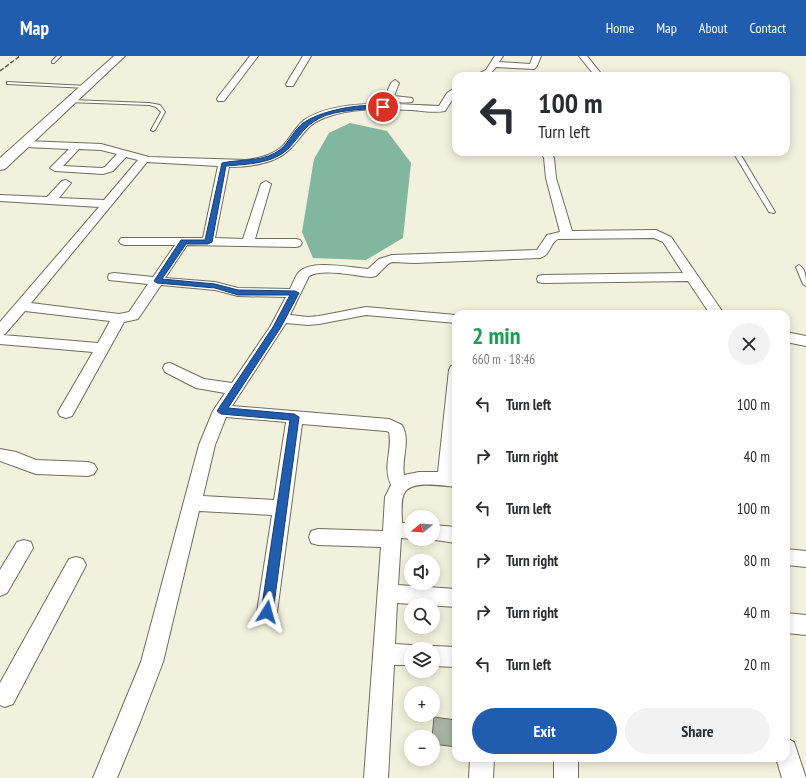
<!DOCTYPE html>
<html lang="en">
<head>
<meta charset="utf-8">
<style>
	body { margin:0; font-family:"PT Sans Narrow",sans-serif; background:#f2f2f3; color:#2b2b33; height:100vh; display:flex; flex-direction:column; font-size:15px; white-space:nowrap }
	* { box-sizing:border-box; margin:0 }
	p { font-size:13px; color:#7c7c81 }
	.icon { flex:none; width:22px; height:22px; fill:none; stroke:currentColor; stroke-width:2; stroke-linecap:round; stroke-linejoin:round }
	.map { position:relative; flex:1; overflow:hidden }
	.details { position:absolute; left:452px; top:254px; width:338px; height:452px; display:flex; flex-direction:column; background:#fff; border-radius:12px; box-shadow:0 2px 10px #0003 }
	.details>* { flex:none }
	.hud { position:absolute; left:452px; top:16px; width:338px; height:84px; border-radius:12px; box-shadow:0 2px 10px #0003; background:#fff; color:#2b2b33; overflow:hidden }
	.needle { width:26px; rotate:253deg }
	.tools { position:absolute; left:404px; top:454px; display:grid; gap:8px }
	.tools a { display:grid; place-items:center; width:36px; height:36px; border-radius:50%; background:#fff; box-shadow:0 2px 10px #0003; font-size:20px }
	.pin { position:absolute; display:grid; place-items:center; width:34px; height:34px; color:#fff; margin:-17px; border:2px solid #fff; border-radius:50%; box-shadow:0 1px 4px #0007 }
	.me { position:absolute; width:44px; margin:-22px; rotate:8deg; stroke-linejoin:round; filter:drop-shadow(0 0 3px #0008) }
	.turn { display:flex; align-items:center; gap:14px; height:84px; padding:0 20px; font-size:18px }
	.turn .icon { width:52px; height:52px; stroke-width:2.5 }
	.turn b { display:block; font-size:28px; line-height:34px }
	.round { display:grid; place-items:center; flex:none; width:42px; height:42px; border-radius:21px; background:#f2f2f3 }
	.head { display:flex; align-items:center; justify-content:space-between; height:68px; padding:0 20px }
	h1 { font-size:24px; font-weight:700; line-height:30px; color:#1e9e55 }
	.action { display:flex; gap:8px; margin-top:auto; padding:8px 20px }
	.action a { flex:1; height:46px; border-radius:24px; background:#205daf; color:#fff; font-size:16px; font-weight:700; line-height:46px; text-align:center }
	.action a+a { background:#f2f2f3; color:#2b2b33 }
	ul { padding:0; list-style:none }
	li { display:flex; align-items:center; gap:12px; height:52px; padding:0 20px }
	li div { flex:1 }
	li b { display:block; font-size:15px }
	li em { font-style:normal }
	header { display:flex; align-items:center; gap:24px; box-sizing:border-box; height:56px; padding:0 20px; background:#205daf; color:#fff }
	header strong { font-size:19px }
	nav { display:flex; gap:22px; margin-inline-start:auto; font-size:14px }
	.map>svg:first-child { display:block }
</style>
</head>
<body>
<header>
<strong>Map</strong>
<nav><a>Home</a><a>Map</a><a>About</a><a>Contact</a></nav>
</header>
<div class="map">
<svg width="806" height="722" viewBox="0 0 806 722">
	<rect width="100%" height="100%" fill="#f2f1dd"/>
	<polygon fill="#81b79f" points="350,67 387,75 411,107 403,182 366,204 313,202 302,176 314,103 329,77"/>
	<polygon fill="#a8b3a3" stroke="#656f60" points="434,661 456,664 456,691 433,688 432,681"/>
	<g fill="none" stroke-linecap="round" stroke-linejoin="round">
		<g stroke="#6f6e5d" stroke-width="2">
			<g id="lane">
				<polygon points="57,0 61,0 54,7 52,7 52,5"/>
				<polygon points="7,26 87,30 89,31 87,32 8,28 7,28"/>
				<polygon points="71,44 149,47 160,49 165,56 155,74 153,75 151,74 161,56 156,51 149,49 69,46 69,44"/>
				<polygon points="733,96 739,96 775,156 774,157 769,156"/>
				<path d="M 799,209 C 806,213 806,223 806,230 L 803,228 L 796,211 Z"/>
			</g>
		</g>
		<g stroke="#6f6e5d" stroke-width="2">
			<g id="street">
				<polygon points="250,0 258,0 224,45 218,45 217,43 218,41"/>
				<polygon points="303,0 311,0 293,30 287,30 286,28"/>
				<path d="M 495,0 L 503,0 L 499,6 L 530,8 L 533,0 L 541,0 L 537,10 L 534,13 L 496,11 C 490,20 485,20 474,20 L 486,14 Z"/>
				<polygon points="579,0 587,0 603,20 595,20"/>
				<path d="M 395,24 L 399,27 L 394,40 L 412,42 L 413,44 L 412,46 C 405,47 389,47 385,41 L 391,27 Z"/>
				<path d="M 456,31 L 456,38 L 445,55 C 435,57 422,55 412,54 C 384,53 353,51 327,61 C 306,68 305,78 291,92 C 276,108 249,111 229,111 L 215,182 L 243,183 L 261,128 L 266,125 L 271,128 L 255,183 L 296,183 L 300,184 L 302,187 L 300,190 L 296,191 L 187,189 L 165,222 L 215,226 L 238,232 L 290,233 C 293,228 295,220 299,216 C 311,203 352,212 368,213 L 379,203 L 392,199 L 537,194 L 547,179 L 560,176 L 546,122 L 544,102 L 541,96 L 551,96 L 554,102 L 556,122 L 572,175 L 656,174 L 671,181 L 724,258 L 710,258 L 688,225 L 543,227 L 538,226 L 537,223 L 538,220 L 543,219 L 683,217 L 663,186 L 654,182 L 558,183 C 549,188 551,199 540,202 L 414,207 L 392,206 L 388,208 L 376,220 L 371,221 C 355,220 323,212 309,220 L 290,259 L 308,261 L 319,260 L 366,251 L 456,259 L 456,267 L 366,259 L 319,268 L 308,269 L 286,267 L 232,350 L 389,363 L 402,369 C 411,385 401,402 404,419 L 419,416 L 438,416 L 449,314 L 451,310 L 456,309 L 456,431 C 444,430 413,424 405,436 C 400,443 402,458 402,467 L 411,467 L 411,483 L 401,482 L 398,529 L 456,533 L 456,551 L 397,547 L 395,588 L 411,589 L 419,593 L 411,593 L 411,609 L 394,609 L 388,722 L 364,722 L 381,491 L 318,489 L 311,487 L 309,481 L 311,475 L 318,473 L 383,475 L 385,441 L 391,429 C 382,409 393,395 389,376 L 386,375 L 302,368 L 277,556 L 274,563 L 267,565 L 260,563 L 257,556 L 272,459 L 199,455 L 163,606 L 140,666 L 117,722 L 93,722 L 141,606 L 199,389 L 213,355 L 225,337 L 196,332 L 165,316 L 163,312 L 165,308 L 170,307 L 204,323 L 232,327 L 270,271 L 286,241 L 238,240 L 215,234 L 161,229 L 138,263 L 124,266 L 72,360 L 66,362 L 60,360 L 58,356 L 93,296 L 0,288 L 0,266 L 99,151 L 0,145 L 0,139 L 47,141 L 62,125 L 66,124 L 71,127 L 59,142 L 104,144 L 138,104 L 126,101 L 113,115 L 103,118 L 55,115 L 50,112 L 69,93 L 25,91 L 20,88 L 25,85 L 101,88 L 149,101 L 246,104 C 262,102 277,98 287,85 C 292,78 297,70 304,64 C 340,41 399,49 439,50 L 447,37 ZM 79,93 L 101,94 L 117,98 L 105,111 L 102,112 L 63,110 ZM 147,106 L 218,110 L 203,182 L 121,182 L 119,185 L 121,188 L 125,189 L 175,189 L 153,221 L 114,217 L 109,218 L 108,221 L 109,224 L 148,228 L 129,256 L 119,258 L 31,247 ZM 25,255 L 110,265 L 98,287 L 3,279 L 5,278 ZM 226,361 L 286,366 L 274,444 L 203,440 L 215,389 Z"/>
				<polygon points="786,276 806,280 806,290 786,286"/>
				<polygon points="0,393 16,396 36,404 88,406 94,408 97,413 94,418 88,420 36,418 0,405"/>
				<polygon points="433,469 456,471 456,487 428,483 433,483"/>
				<polygon points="24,484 31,486 33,492 7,537 0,540 0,514 17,486"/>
				<polygon points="786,493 806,495 806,511 786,509"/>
				<polygon points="76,501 83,503 86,509 83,515 13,648 5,651 0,649 0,627 69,503"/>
				<polygon points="786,557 806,559 806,579 786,577"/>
				<polygon points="433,590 456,591 456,611 433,610 433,593 425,593"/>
				<polygon points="786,682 794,686 806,722 782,722 776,702 786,702"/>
				<polygon points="470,702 494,702 493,722 469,722"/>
				<rect x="554" y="702" width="24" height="20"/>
			</g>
		</g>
		<g stroke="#6f6e5d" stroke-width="2">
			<polygon id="highway" points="114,0 125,0 5,113 0,114 0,102"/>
		</g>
		<use href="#lane" fill="#fff" fill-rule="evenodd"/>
		<use href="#street" fill="#fff" fill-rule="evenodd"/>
		<use href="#highway" fill="#fff" fill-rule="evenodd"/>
		<polyline stroke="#606054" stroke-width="1.5" stroke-dasharray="4.5 2" stroke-linecap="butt" points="0,15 20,0"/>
	</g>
	<path fill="#205daf" stroke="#153c72" d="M 384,50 L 384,52 L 383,52 C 365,53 335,54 320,62 C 303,71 301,79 289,92 C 273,108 248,108 226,110 L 212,186 L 208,188 L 186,188 L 162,223 L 215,228 L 238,234 L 295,235 L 299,237 L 281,271 L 228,352 L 294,358 L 299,361 L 273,556 L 271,560 L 267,562 L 263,560 L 261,556 L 290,364 L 221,358 L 217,355 L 273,271 L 290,239 L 238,239 L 215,232 L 157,227 L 154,225 L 181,184 L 205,184 L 222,107 C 240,103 258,106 275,97 C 288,90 292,76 302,68 C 320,54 362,47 384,50 Z"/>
</svg>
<div class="tools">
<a><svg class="needle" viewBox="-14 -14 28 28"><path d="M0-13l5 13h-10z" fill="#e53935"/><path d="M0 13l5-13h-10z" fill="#7c7c81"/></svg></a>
<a><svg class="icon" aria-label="sound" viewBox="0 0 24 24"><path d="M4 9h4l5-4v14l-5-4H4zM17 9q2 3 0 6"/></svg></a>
<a><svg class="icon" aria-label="search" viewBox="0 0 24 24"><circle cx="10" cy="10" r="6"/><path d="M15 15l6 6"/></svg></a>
<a><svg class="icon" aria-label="layers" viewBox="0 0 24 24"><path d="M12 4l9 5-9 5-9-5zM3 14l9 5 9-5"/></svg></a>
<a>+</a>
<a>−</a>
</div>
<div class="pin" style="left:383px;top:51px;background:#d93025"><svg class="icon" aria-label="arrive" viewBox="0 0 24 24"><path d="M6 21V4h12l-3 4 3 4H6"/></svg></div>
<svg class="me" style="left:267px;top:556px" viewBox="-20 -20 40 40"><path d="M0-17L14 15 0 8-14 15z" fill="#205daf" stroke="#fff" stroke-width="4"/></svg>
<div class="hud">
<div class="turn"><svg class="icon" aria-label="left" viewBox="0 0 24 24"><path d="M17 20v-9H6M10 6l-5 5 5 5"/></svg><div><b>100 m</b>Turn left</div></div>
</div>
<section class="details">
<div class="head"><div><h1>2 min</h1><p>660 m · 18:46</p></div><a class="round"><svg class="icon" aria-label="close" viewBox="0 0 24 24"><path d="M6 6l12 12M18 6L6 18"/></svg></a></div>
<ul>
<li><svg class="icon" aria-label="left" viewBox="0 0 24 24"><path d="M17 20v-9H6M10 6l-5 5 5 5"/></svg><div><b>Turn left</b></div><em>100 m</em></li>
<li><svg class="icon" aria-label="right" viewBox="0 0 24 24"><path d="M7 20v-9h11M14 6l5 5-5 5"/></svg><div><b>Turn right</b></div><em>40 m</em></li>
<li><svg class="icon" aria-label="left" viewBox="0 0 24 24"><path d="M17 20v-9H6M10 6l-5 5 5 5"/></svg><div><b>Turn left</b></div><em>100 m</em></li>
<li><svg class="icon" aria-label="right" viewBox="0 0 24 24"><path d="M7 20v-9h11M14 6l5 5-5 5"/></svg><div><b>Turn right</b></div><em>80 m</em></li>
<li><svg class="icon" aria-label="right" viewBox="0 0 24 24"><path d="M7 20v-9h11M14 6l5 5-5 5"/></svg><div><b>Turn right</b></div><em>40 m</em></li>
<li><svg class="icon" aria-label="left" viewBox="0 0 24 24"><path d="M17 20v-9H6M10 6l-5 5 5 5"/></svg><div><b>Turn left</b></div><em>20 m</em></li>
</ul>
<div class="action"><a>Exit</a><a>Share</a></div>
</section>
</div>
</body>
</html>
